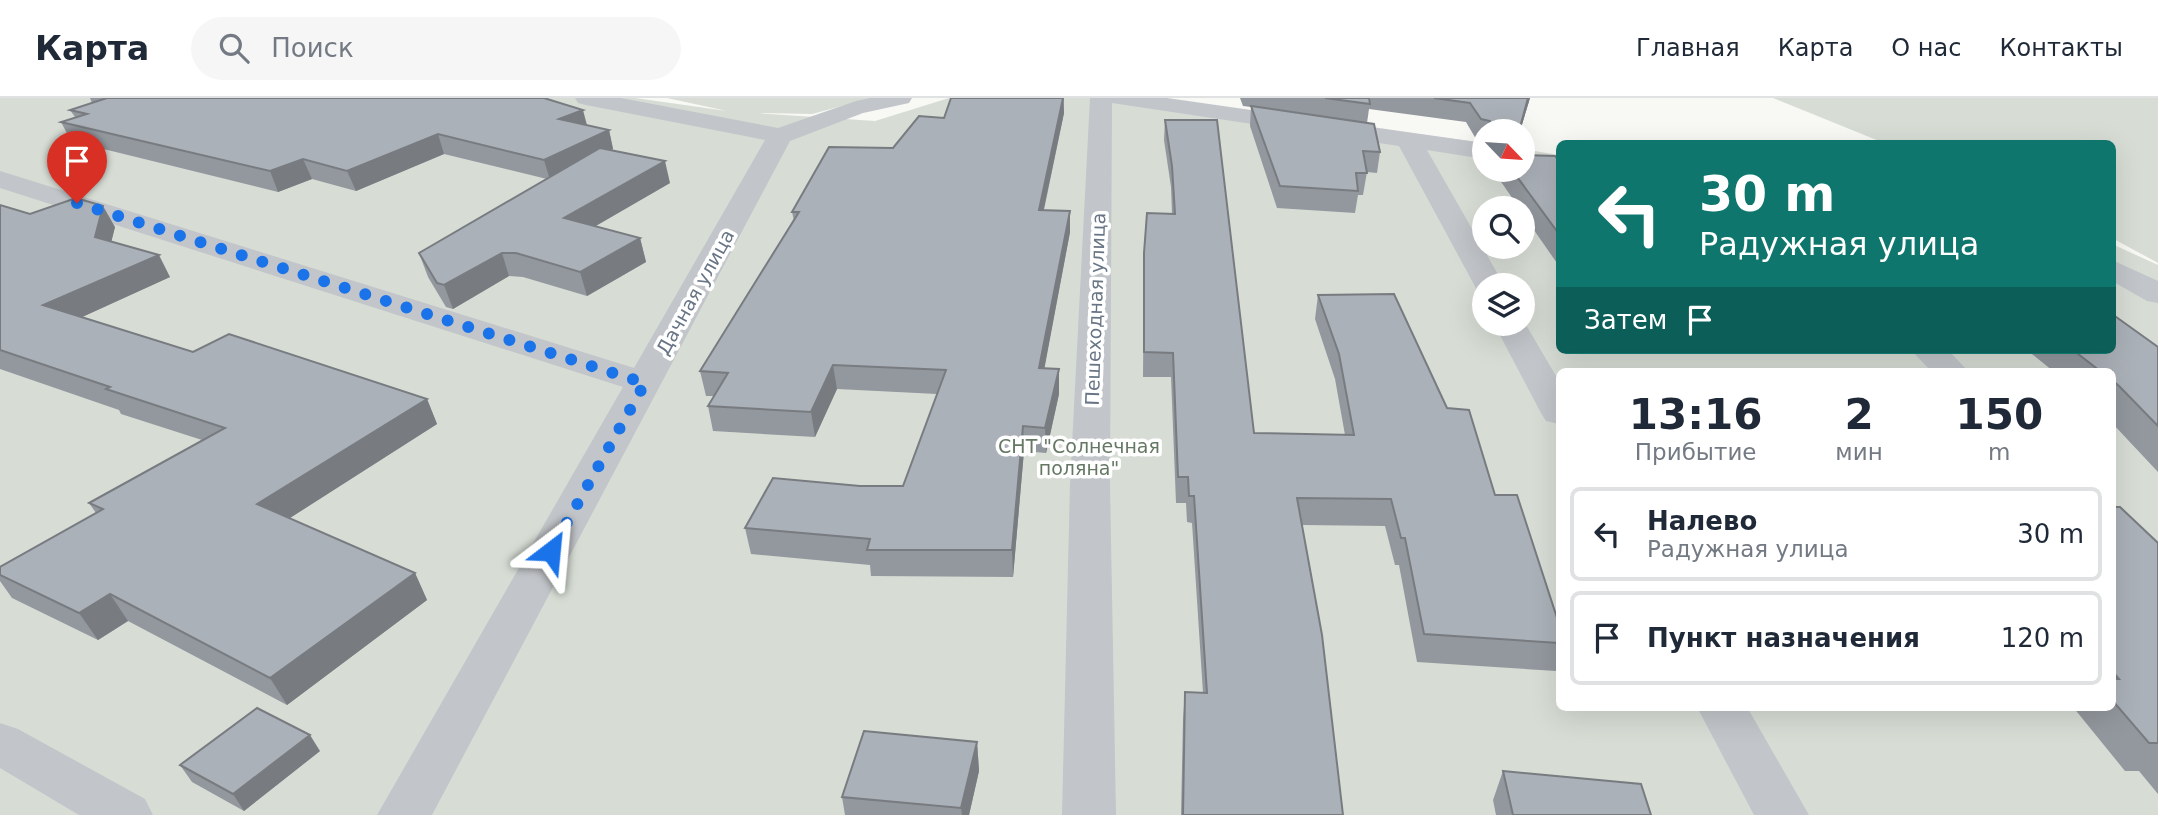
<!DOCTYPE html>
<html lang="ru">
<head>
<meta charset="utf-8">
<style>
	body { margin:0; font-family:"DejaVu Sans",sans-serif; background:#f6f6f7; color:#1f2937; height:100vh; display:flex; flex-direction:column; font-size:26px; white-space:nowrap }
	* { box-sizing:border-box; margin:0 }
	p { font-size:23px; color:#747a83 }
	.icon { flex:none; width:38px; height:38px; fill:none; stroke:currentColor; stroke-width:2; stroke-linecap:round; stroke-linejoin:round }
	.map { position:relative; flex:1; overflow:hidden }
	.details { position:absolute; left:1556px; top:270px; width:560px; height:343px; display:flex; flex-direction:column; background:#fff; border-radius:10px; box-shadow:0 7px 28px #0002 }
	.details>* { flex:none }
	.hud { position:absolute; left:1556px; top:42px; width:560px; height:214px; border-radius:10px; box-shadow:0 7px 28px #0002; background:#0f766e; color:#fff; overflow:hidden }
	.needle { width:46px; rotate:115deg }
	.fabs { position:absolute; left:1472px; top:21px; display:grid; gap:14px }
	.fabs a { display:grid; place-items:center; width:63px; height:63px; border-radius:50%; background:#fff; box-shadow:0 7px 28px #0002; font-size:35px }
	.pin { position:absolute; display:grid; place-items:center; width:60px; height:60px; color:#fff; margin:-72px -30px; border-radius:50% 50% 50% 0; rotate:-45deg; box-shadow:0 0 7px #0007 }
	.pin .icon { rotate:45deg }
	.me { position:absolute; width:77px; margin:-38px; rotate:29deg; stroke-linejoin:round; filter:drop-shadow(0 0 5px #0008) }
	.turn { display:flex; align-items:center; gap:24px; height:147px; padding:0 28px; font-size:32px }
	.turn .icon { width:91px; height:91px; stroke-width:2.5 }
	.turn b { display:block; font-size:49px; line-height:60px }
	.then { display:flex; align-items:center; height:66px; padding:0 28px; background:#0003; gap:14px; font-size:26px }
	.eta { display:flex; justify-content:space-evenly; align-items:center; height:119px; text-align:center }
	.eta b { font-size:42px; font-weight:700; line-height:49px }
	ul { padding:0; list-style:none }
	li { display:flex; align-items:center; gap:21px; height:94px; margin:0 14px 10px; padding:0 14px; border:4px solid #e0e1e3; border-radius:10px }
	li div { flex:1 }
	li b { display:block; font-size:26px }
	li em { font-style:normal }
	header { display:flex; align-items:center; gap:42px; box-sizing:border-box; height:98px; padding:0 35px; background:#fff; border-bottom:2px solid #e0e1e3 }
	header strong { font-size:33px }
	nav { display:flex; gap:38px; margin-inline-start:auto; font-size:24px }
	.search { width:490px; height:63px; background:#f6f6f7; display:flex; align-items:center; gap:18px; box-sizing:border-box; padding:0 24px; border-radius:38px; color:#747a83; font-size:26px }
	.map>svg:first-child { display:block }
</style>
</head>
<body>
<header>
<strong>Карта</strong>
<div class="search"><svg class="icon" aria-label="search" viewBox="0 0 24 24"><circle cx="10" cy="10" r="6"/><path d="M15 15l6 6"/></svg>Поиск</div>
<nav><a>Главная</a><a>Карта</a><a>О нас</a><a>Контакты</a></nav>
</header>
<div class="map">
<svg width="2158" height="717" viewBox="0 0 2158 717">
	<rect width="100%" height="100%" fill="#f8f8f5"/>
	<g fill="#d7ddd5" fill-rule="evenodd">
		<path d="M 0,0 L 635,0 L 727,13 L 667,0 L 872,0 L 812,16 L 756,15 L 875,23 L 949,0 L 1149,0 L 1484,45 L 1484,72 L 1522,72 L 1523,51 L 1559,57 L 1559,252 L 2112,252 L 2112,146 L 2158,167 L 2158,717 L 0,717 ZM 1484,110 L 1522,110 L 1522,149 L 1484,149 ZM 1484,187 L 1522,187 L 1522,226 L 1484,226 ZM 1559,273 L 2112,273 L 2112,609 L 1559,609 Z"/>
		<polygon points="1773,0 2158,0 2158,165 2112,140 2112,46 1884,45"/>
	</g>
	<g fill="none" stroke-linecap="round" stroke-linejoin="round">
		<g fill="#c2c5c9" fill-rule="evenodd">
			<polygon points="575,0 621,0 778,30 856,3 870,0 912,0 909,5 863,15 790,43 432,717 377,717 623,289 0,90 0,73 634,270 765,42 586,7 578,5"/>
			<polygon points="1090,0 1167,0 1484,45 1484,61 1427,52 1504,187 1484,187 1484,195 1478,194 1399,48 1112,5 1110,386 1116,717 1062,717 1070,386"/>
			<polygon points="2112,162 2158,183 2158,205 2147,203 2112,183"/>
			<polygon points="1522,220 1559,283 1559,326 1546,323 1541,315 1494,226 1522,226"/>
			<polygon points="1911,252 1948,252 1968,273 1931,273"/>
			<polygon points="1697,609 1747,609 1809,717 1754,717"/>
			<polygon points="0,625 18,631 145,701 153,717 79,717 0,670"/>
		</g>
	</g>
	<g fill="#93989e">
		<polygon points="90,0 544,0 587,27 609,32 613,51 611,53 670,85 595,128 640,140 646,164 587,198 523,179 509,178 453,211 446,209 428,179 419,155 547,81 444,56 356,93 312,81 278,94 71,43 61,24 75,19 70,12 92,5"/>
		<polygon points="951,0 1064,0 1064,15 1044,112 1070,113 1070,134 1044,270 1059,296 1046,355 1024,353 1013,479 871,478 870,467 751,456 745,430 860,388 903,388 937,296 837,291 815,339 713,333 708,308 714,298 706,298 700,273 794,123 792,114 893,50 944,20"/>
		<polygon points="1240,0 1530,0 1520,33 1484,33 1484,43 1476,41 1466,24 1369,11 1367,25 1380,54 1377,75 1367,74 1363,97 1358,97 1355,115 1277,110 1250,28 1251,9 1243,8"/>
		<polygon points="1165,22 1254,335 1345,337 1335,281 1315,221 1318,197 1447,310 1495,397 1559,526 1559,563 1556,573 1417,564 1399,467 1395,467 1385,428 1302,427 1343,717 1181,717 1183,622 1185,594 1203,595 1192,425 1187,424 1186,405 1176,405 1171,279 1143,279 1144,155 1172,116 1171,89 1164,42"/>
		<polygon points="1559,63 1559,168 1522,115 1522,110 1519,110 1493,72 1522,72"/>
		<polygon points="0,107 30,116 115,129 111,144 170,179 82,219 193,254 427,301 437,326 290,420 415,475 427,502 287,607 128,523 98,542 12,500 0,483 0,469 96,415 89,405 202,342 121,316 119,312 0,271"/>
		<polygon points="2158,249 2158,374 2112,325 2112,273 2053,273 2027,252 2112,252"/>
		<polygon points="2112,409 2158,445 2158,696 2139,673 2125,673 2073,609 2112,609"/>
		<polygon points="977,644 979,673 969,717 845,717 842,699"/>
		<polygon points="320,653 244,713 192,684 180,667"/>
		<polygon points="1503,673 1651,717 1496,717 1493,702"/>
	</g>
	<g fill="#787c81">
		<polygon points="1063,0 1064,15 1039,133 1039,112"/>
		<polygon points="1528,0 1530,0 1520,33 1519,33"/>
		<polygon points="583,12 588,31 559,21"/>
		<polygon points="609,32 613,51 550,82 544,62"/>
		<polygon points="438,36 444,56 356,93 347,73"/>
		<polygon points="303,61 312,81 278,94 270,73"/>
		<polygon points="665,63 670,85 570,143 564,120"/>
		<polygon points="103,108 115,129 107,161 95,139"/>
		<polygon points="1070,113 1070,134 1040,294 1039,270"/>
		<polygon points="640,140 646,164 587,198 580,174"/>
		<polygon points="502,155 509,178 453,211 444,187"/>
		<polygon points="159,157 170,179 58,230 43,207"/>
		<polygon points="833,267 837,291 815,339 811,314"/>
		<polygon points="1059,271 1059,296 1046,355 1045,330"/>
		<polygon points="427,301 437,326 271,432 257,406"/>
		<polygon points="1023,328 1024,353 1013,479 1012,452"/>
		<polygon points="415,475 427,502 287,607 270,580"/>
		<polygon points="110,496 128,523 98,542 79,515"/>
		<polygon points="310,637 320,653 244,713 233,696"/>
		<polygon points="977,644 979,673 969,717 962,717 961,710"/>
	</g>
	<g fill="#abb1b8" stroke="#787c81" stroke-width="2">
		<polygon points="107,0 544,0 583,12 559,21 609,32 544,62 438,36 347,73 303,61 270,73 61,24 87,16 70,12"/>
		<polygon points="951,0 1063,0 1039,112 1070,113 1039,270 1059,271 1045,330 1023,328 1012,452 867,452 870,441 745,430 773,380 860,388 903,388 946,272 833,267 811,314 708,308 728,275 700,273 799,114 792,114 829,49 893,50 919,18 944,20"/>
		<polygon points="1325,0 1369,0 1370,6"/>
		<polygon points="1434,0 1528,0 1519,33 1491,33 1490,23 1481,21 1470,5"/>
		<polygon points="1251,8 1374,26 1380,54 1363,53 1367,75 1356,75 1358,93 1280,88"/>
		<polygon points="1165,22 1217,22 1254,335 1354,337 1339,256 1318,197 1394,196 1447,310 1469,312 1495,397 1517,397 1559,526 1559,545 1424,536 1405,440 1401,440 1391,401 1297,400 1322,537 1343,717 1183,717 1185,594 1207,595 1194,398 1189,398 1188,379 1178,379 1173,255 1144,254 1144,155 1147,115 1175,116 1172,68"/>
		<polygon points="600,50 665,63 564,120 640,140 580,174 516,155 502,155 444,187 437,185 419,155"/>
		<polygon points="1522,57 1555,58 1559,63 1559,136 1512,72 1522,72"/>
		<polygon points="76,100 103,108 95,139 159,157 43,207 193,254 229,236 427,301 257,406 415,475 270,580 110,496 79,515 0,477 0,469 103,411 89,405 225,330 106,291 110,289 0,252 0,107 30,116"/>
		<polygon points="2112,216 2158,249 2158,328 2119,288 2112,282 2112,273 2100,273 2073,252 2112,252"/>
		<polygon points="2112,409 2120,409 2158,445 2158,645 2149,645 2112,602 2112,581 2119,581 2112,573"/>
		<polygon points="257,610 310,637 233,696 180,667"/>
		<polygon points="864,633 977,644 961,710 842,699"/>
		<polygon points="1503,673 1641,686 1651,717 1513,717"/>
	</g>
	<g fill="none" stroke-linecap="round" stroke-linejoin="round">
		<polyline stroke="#1a73e8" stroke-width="12" stroke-dasharray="0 21.6" points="77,105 645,285 551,453"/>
	</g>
	<g text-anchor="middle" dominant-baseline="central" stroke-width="7" stroke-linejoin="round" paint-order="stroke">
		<g font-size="19" fill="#687585" stroke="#fff">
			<text transform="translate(695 194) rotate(-61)">Дачная улица</text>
			<text transform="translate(1095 211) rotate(-88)">Пешеходная улица</text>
		</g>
		<g font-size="19" fill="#657863" stroke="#fff">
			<text x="1079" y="348">СНТ "Солнечная<tspan x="1079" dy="22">поляна"</tspan></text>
		</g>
	</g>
</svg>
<div class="fabs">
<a><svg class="needle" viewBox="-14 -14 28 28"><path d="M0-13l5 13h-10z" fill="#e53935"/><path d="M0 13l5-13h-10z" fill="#747a83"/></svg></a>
<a><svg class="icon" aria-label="search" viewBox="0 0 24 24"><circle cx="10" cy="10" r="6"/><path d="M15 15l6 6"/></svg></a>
<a><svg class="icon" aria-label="layers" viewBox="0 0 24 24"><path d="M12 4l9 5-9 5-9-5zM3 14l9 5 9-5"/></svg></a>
</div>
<div class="pin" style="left:77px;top:105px;background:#d93025"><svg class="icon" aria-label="arrive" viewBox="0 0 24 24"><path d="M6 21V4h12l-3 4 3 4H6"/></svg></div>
<svg class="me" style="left:551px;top:453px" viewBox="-20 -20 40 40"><path d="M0-17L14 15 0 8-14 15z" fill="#1a73e8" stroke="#fff" stroke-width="4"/></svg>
<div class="hud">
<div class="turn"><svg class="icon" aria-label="left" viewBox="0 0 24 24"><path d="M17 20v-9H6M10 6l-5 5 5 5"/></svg><div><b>30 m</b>Радужная улица</div></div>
<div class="then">Затем<svg class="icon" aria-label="arrive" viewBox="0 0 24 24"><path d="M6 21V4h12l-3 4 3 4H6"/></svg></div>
</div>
<section class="details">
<div class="eta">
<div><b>13:16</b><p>Прибытие</p></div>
<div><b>2</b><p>мин</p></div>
<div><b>150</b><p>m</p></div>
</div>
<ul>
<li><svg class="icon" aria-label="left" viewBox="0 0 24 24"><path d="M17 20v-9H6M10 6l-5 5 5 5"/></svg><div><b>Налево</b><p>Радужная улица</p></div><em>30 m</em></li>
<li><svg class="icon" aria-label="arrive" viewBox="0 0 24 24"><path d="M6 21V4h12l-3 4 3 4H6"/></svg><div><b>Пункт назначения</b></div><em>120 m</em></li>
</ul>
</section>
</div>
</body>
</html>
